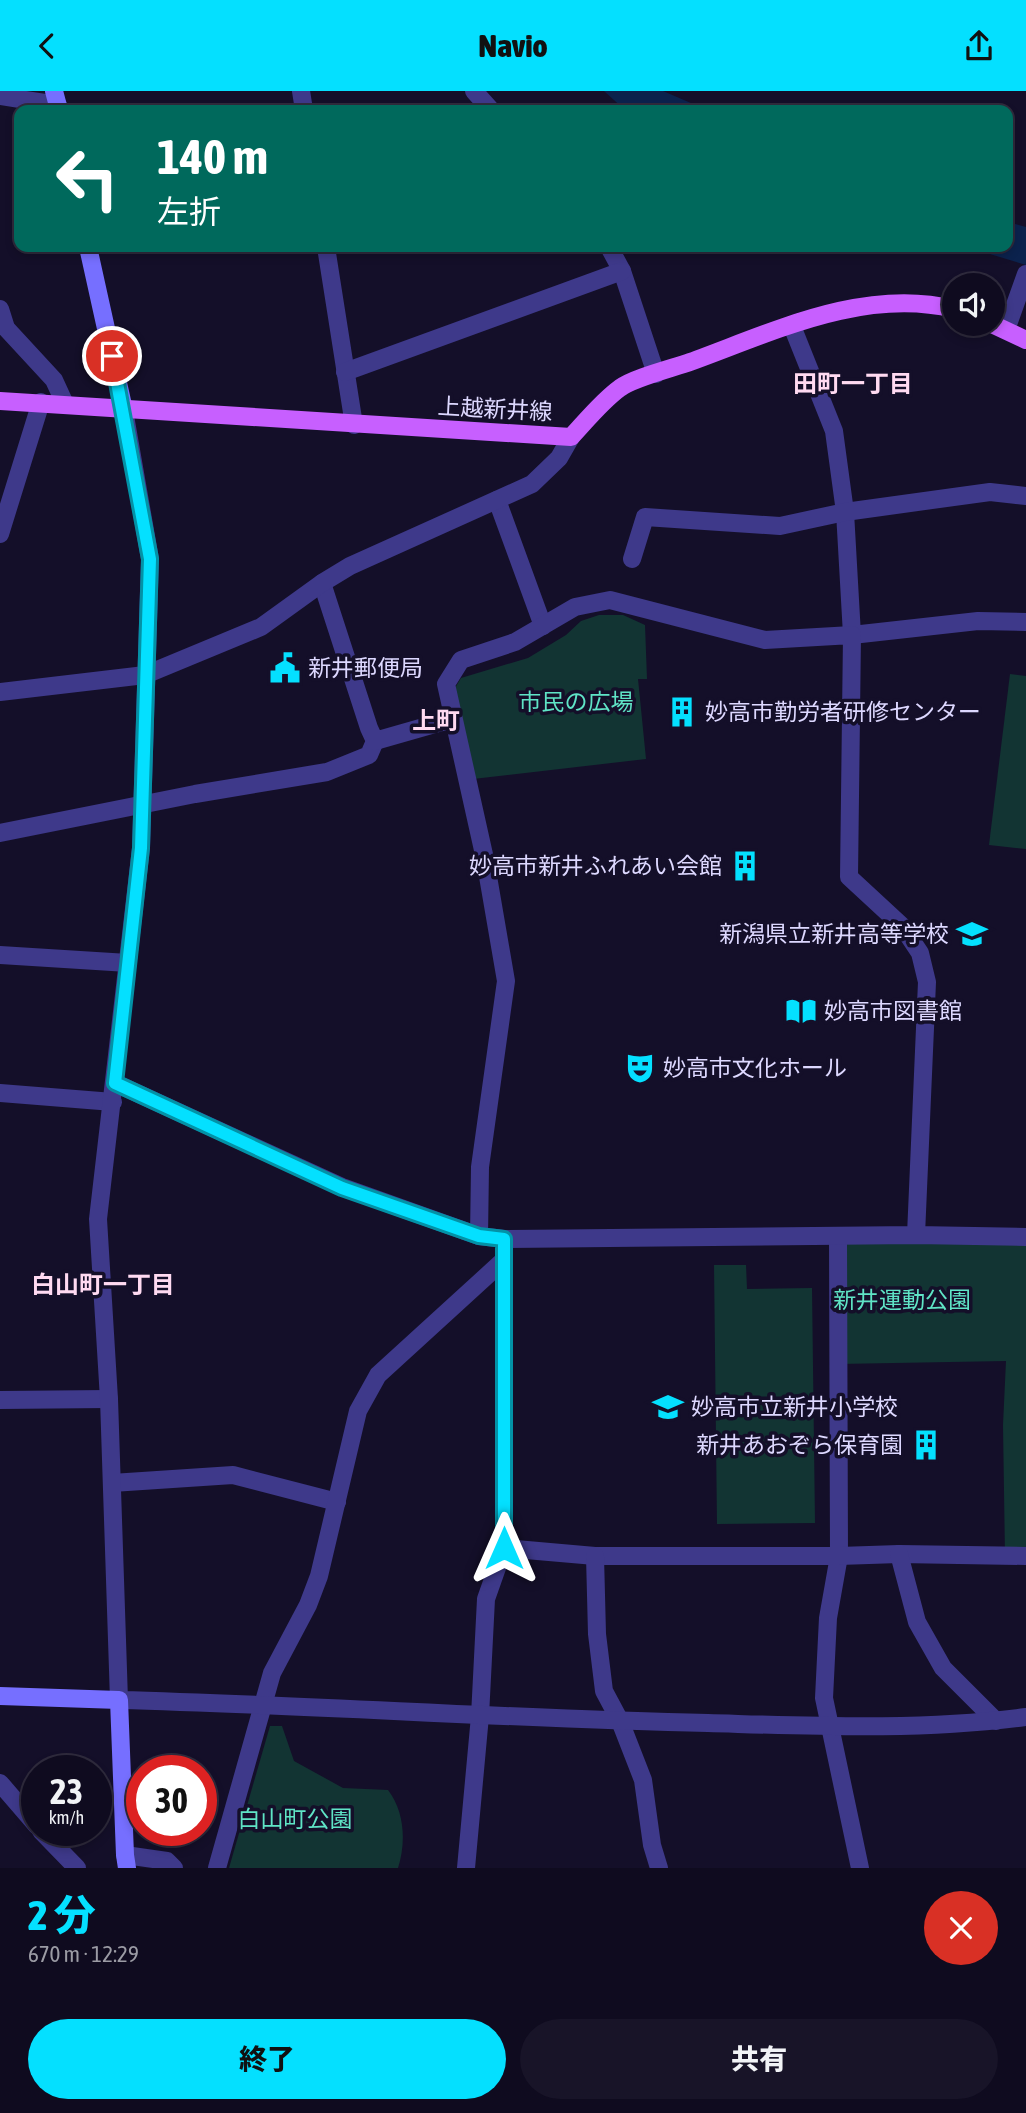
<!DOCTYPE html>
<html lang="ja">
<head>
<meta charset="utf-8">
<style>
	body { margin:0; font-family:"Asap Condensed","Noto Sans JP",sans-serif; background:#181428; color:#f1f3f6; height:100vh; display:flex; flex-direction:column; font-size:26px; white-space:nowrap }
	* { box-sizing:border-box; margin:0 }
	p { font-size:23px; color:#9b9ba4 }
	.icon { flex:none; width:38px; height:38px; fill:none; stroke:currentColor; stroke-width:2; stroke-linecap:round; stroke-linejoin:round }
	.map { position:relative; height:1777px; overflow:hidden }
	.drawer { display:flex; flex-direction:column; background:#0f0b1f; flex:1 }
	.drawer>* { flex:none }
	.guide { position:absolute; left:14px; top:14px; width:999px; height:147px; border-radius:14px; box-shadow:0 4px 10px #0003,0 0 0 2px #2f2b3d; background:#00695c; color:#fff; overflow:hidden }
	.fabs { position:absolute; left:942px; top:182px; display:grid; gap:14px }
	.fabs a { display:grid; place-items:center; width:63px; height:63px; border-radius:50%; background:#0f0b1f; box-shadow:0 4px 10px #0003,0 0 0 2px #2f2b3d; font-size:35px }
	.speed { position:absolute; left:21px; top:1664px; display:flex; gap:14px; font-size:35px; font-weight:700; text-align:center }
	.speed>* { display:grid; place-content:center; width:91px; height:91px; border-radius:50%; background:#0f0b1f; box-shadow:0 4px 10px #0003,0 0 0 2px #2f2b3d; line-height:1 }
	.speed small { font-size:18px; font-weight:400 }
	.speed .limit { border:10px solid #d22; background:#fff; color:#111 }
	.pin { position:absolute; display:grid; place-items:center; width:60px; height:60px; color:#fff; margin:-30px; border:4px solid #fff; border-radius:50%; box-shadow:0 2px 7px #0007 }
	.me { position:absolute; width:77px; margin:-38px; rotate:0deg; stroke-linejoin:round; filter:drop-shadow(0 0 5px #0008) }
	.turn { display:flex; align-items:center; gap:24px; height:147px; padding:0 28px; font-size:32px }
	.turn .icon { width:91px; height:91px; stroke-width:2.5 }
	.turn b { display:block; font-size:49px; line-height:60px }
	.round { display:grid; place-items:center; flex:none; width:74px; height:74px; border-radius:37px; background:#181428 }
	.overview { display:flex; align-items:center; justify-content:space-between; height:119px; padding:0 28px }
	h1 { font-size:42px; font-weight:800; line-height:52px; color:#04e0ff }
	.cta { display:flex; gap:14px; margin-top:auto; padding:14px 28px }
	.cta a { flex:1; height:80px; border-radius:42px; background:#04e0ff; color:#111; font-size:28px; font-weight:800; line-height:80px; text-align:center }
	.cta a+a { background:#181428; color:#f1f3f6 }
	header { display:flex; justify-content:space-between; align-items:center; height:91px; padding:0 28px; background:#04e0ff; color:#111; font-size:32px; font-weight:800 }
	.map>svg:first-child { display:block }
</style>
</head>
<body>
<header><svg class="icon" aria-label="back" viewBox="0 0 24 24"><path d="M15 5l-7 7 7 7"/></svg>Navio<svg class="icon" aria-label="share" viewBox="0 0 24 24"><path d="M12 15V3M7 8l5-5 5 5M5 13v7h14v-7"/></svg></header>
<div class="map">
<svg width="1026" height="1777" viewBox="0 0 1026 1777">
	<rect width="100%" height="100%" fill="#140f29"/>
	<g fill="#123433">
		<polygon points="599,524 623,524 645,534 647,588 638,588 646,668 473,688 455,597 461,587 528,567 566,544 581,530"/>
		<polygon points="1010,583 1026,585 1026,758 989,754"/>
		<polygon points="838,1146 1026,1146 1026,1464 1005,1465 1003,1334 1006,1270 838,1273"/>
		<polygon points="714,1174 746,1174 747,1198 812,1197 815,1432 717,1433"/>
		<path d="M 270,1635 L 282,1635 L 294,1670 L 343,1697 L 388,1699 C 405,1721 406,1752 398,1777 L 229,1777 Z"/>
	</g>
	<g fill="#0b224d">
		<polygon points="604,0 663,0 707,19 625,19"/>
		<polygon points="1008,131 1026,136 1026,174 967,156 1008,156"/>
	</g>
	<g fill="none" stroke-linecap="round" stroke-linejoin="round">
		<g stroke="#3e398a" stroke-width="18">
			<polyline points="301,0 304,19"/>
			<polyline points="474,0 491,19"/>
			<polyline points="0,5 58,14"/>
			<polyline points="326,156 354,334"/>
			<polyline points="609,156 622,180 656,283"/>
			<polyline points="0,218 6,237 54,289 65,313"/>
			<polyline points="792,235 834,340 845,421 852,544 978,530 1026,531"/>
			<polyline points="1006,239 1026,183"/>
			<polyline points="345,281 622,180"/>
			<polyline points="497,409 543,535"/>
			<polyline points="0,443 41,311"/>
			<polyline points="632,468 645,426 780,435 845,421 990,401 1026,405"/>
			<polyline points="0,742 195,703 327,681 369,664 375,650"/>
			<polyline points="0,864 128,872"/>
			<polyline points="115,992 342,1096 479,1145"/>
			<polyline points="0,1002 113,1011"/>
			<polyline points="838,1146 839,1465 828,1527 824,1607 860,1777"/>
			<polyline points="0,1309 109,1308"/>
			<polyline points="112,1392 233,1384 337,1411"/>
			<polyline points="504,1457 595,1465 839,1465 899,1463 1026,1465"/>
			<polyline points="899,1463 917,1531 943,1577 996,1630"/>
			<polyline points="595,1465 597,1543 604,1600 620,1630 643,1689 652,1754 659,1777"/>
			<polyline points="0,1692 37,1735"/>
			<polyline points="41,1740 77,1777"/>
			<polyline points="125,1764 167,1770 174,1777"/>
			<polyline points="217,1777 272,1582 308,1514 319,1485 358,1320 378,1284 504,1169"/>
			<polyline points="466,1777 480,1625 486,1508 504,1457 504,1162"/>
		</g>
		<g stroke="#3e398a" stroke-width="18">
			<path d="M 124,319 L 150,468 L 141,757 L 98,1128 L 109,1308 L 119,1609 C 316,1614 512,1628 708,1632 C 814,1635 921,1640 1026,1626"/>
			<polyline points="322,492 369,637 375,650 452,628"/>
			<polyline points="0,601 145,584 261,536 322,492 350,475 532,393 559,367 571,346"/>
			<polyline points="916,1144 927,891 920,862 902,835 849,786 852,544 765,549 610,509 575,516 515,551 461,569 446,593 485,768 506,890 480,1076 479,1145 504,1148 916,1144 1026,1146"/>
		</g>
		<g stroke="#766fff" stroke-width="18">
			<polyline points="54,0 59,19"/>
			<polyline points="88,156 124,319"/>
			<polyline points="0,1605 119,1609 125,1764 127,1777"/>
		</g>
		<g stroke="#c75fff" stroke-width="18">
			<polyline points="992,233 1026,249"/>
			<path d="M 0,310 L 571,346 C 586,330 602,310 620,297 C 633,287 673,277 690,271 C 773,241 864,196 954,218"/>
		</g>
	</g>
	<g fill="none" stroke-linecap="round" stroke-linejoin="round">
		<g stroke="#0392a6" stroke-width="18">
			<polyline id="route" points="112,265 150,468 141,757 115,992 342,1097 479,1145 504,1148 504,1457"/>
		</g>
		<use href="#route" stroke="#04e0ff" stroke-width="12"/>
	</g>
	<defs>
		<g id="civic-bare" transform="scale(2.415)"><path d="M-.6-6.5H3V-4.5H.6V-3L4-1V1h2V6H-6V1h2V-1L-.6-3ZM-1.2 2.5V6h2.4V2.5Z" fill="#04e0ff" stroke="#140f29" stroke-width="2.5" paint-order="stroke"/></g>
		<g id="building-bare" transform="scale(2.415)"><path d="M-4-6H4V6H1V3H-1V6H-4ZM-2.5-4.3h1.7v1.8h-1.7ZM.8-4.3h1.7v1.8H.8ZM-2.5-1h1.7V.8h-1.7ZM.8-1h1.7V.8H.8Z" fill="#04e0ff" stroke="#140f29" stroke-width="2.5" paint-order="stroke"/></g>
		<g id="school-bare" transform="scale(2.415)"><path d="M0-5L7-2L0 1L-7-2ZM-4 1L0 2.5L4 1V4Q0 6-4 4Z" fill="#04e0ff" stroke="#140f29" stroke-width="2.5" paint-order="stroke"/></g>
		<g id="library-bare" transform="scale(2.415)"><path d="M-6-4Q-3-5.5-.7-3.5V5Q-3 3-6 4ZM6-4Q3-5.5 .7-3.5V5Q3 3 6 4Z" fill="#04e0ff" stroke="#140f29" stroke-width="2.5" paint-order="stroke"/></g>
		<g id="theatre-bare" transform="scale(2.415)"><path d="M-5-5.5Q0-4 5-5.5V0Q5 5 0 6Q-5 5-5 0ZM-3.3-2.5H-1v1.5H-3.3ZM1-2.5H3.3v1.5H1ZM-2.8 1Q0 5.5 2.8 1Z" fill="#04e0ff" stroke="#140f29" stroke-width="2.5" paint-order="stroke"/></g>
	</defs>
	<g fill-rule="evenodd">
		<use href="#civic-bare" x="285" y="577"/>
		<use href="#building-bare" x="682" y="621"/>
		<use href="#building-bare" x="745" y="775"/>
		<use href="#school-bare" x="972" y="843"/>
		<use href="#library-bare" x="801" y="920"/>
		<use href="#theatre-bare" x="640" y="977"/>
		<use href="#school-bare" x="668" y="1316"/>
		<use href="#building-bare" x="926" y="1354"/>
	</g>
	<g text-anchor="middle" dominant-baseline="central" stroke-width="7" stroke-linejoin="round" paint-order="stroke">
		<g font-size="23" fill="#ddd8ff" stroke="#140f29">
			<text transform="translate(495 318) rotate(3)">上越新井線</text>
		</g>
		<g font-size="23" fill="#ddd8ff" stroke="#140f29" text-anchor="start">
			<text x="308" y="577">新井郵便局</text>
			<text x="705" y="621">妙高市勤労者研修センター</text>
			<text x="722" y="775" text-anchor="end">妙高市新井ふれあい会館</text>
			<text x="949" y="843" text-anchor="end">新潟県立新井高等学校</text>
			<text x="824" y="920">妙高市図書館</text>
			<text x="663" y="977">妙高市文化ホール</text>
			<text x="691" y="1316">妙高市立新井小学校</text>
			<text x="903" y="1354" text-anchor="end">新井あおぞら保育園</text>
		</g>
		<g font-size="23" fill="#5fe4c6" stroke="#140f29">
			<text x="576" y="611">市民の広場</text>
			<text x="902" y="1209">新井運動公園</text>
			<text x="295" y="1728">白山町公園</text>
		</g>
		<g font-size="24" font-weight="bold" fill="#ffdaf1" stroke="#140f29">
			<text x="853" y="292">田町一丁目</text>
			<text x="436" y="629">上町</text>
			<text x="103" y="1193">白山町一丁目</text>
		</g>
	</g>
</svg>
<div class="fabs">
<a><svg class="icon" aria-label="sound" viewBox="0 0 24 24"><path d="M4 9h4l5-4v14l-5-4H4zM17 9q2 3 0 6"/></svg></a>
</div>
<div class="speed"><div>23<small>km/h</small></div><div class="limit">30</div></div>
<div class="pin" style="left:112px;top:265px;background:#d93025"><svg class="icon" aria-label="arrive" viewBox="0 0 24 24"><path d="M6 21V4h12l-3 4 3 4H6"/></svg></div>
<svg class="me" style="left:504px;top:1457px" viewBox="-20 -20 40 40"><path d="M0-17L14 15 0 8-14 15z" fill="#04e0ff" stroke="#fff" stroke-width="4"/></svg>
<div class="guide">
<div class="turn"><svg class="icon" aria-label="left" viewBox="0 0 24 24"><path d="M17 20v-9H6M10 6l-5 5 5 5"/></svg><div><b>140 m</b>左折</div></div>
</div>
</div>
<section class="drawer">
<div class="overview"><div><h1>2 分</h1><p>670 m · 12:29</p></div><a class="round" style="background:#d93025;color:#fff"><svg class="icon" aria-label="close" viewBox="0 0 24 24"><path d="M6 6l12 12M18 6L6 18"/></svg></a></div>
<div class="cta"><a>終了</a><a>共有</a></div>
</section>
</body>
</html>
